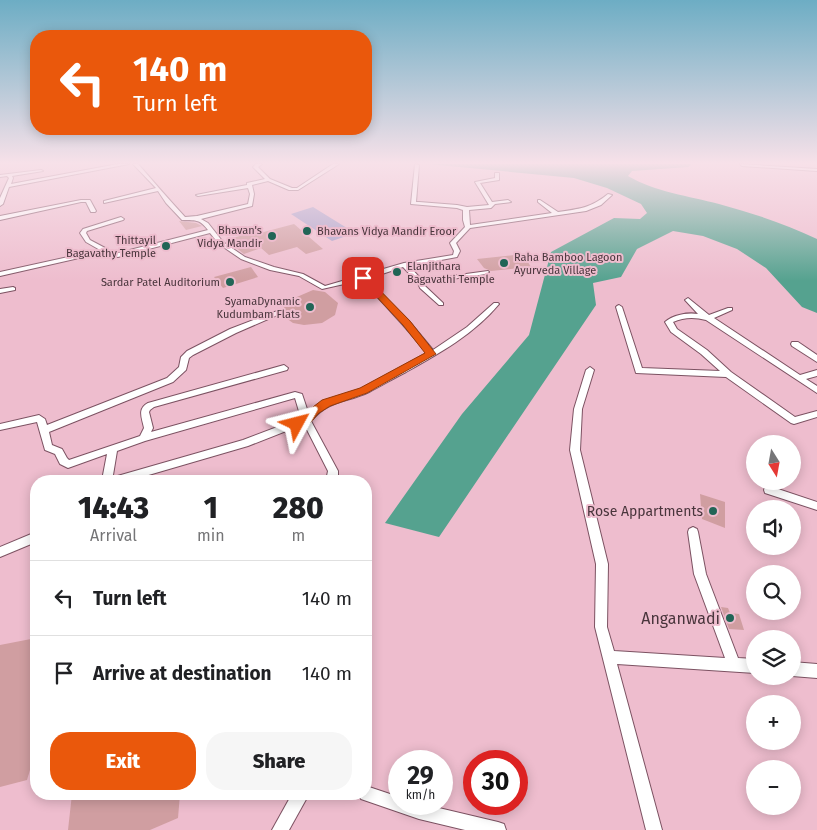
<!DOCTYPE html>
<html lang="en">
<head>
<meta charset="utf-8">
<style>
	body { margin:0; font-family:"Fira Sans",sans-serif; background:#f6f6f6; color:#202124; height:100vh; display:flex; flex-direction:column; font-size:19px; white-space:nowrap }
	* { box-sizing:border-box; margin:0 }
	p { font-size:16px; color:#757577 }
	.icon { flex:none; width:28px; height:28px; fill:none; stroke:currentColor; stroke-width:2; stroke-linecap:round; stroke-linejoin:round }
	.map { position:relative; flex:1; overflow:hidden }
	.side { position:absolute; left:30px; top:475px; width:342px; height:325px; display:flex; flex-direction:column; background:#fff; border-radius:20px; box-shadow:0 2px 12px #0003 }
	.side>* { flex:none }
	.top-card { position:absolute; left:30px; top:30px; width:342px; height:105px; border-radius:20px; box-shadow:0 2px 12px #0003; background:#ea580c; color:#fff; overflow:hidden }
	.needle { width:32px; rotate:169deg }
	.controls { position:absolute; left:746px; top:435px; display:grid; gap:10px }
	.controls a { display:grid; place-items:center; width:55px; height:55px; border-radius:50%; background:#fff; box-shadow:0 2px 12px #0003; font-size:25px }
	.speed { position:absolute; left:388px; top:750px; display:flex; gap:10px; font-size:25px; font-weight:700; text-align:center }
	.speed>* { display:grid; place-content:center; width:65px; height:65px; border-radius:50%; background:#fff; box-shadow:0 2px 12px #0003; line-height:1 }
	.speed small { font-size:12px; font-weight:400 }
	.speed .limit { border:8px solid #d22; background:#fff; color:#111 }
	.pin { position:absolute; display:grid; place-items:center; width:42px; height:42px; color:#fff; margin:-21px; border-radius:10px; box-shadow:0 2px 8px #0006 }
	.me { position:absolute; width:55px; margin:-28px; rotate:52deg; stroke-linejoin:round; filter:drop-shadow(0 0 4px #0008) }
	.turn { display:flex; align-items:center; gap:18px; height:105px; padding:0 20px; font-size:22px }
	.turn .icon { width:65px; height:65px; stroke-width:2.5 }
	.turn b { display:block; font-size:35px; line-height:42px }
	.eta { display:flex; justify-content:space-evenly; align-items:center; height:85px; text-align:center }
	.eta b { font-size:30px; font-weight:800; line-height:35px }
	.button { display:flex; gap:10px; margin-top:auto; padding:10px 20px }
	.button a { flex:1; height:58px; border-radius:20px; background:#ea580c; color:#fff; font-size:20px; font-weight:800; line-height:58px; text-align:center }
	.button a+a { background:#f6f6f6; color:#202124 }
	ul { padding:0; list-style:none }
	li { display:flex; align-items:center; gap:15px; height:75px; padding:0 20px; border-top:1px solid #e0e0e0 }
	li div { flex:1 }
	li b { display:block; font-size:19px }
	li em { font-style:normal }
	.map>svg:first-child { display:block }
</style>
</head>
<body>
<div class="map">
<svg width="817" height="830" viewBox="0 0 817 830">
	<rect width="100%" height="100%" fill="#eebdce"/>
	<polygon fill="#a9a0c9" points="313,207 355,233 332,241 291,214"/>
	<path fill="#55a28f" d="M 428,164 L 692,164 L 688,167 L 632,171 L 628,176 C 655,192 689,196 719,204 C 752,213 786,224 817,239 L 817,313 L 802,307 L 766,268 L 737,249 L 703,236 L 673,231 L 637,249 L 621,277 L 593,283 L 596,305 L 439,537 L 385,523 L 462,414 L 529,335 L 551,252 L 614,218 L 640,219 L 647,213 L 641,204 L 607,188 L 574,178 Z"/>
	<g fill="#d09ea1">
		<polygon points="179,221 196,223 202,226 186,230"/>
		<polygon points="294,224 323,249 306,254 297,247 269,255 261,248 244,254 226,240 257,231 260,233"/>
		<polygon points="523,254 531,267 491,271 484,268 477,259"/>
		<polygon points="251,267 258,277 223,288 214,277"/>
		<polygon points="313,290 325,292 338,303 335,315 322,323 304,325 293,323 286,318 283,303"/>
		<polygon points="700,494 725,502 725,528 702,519"/>
		<polygon points="721,607 728,608 730,613 739,614 744,630 729,629"/>
		<polygon points="36,638 36,750 27,780 0,787 0,645"/>
		<polygon points="72,794 180,794 178,818 150,830 68,830"/>
	</g>
	<g fill="none" stroke-linecap="round" stroke-linejoin="round">
		<g stroke="#7c5262" stroke-width="2">
			<g id="minor">
				<polygon points="118,164 129,164 9,187 3,204 0,206 0,198 9,178 7,176 0,177 0,175 41,170 43,171 12,176 13,178 11,184"/>
				<path d="M 133,164 L 138,164 C 154,182 169,200 185,217 L 197,216 L 248,204 L 250,194 L 248,188 L 198,196 L 196,195 L 247,185 L 247,183 L 265,179 L 253,167 L 256,164 L 262,164 L 258,167 L 270,179 L 292,188 L 297,188 L 333,164 L 339,164 L 298,190 L 289,190 L 268,181 L 252,185 L 254,194 L 252,206 L 201,219 L 208,223 L 223,242 L 245,257 L 274,267 L 303,274 L 325,286 L 404,263 L 453,255 L 454,251 L 450,243 L 465,227 L 463,220 L 463,210 L 457,208 L 411,204 L 415,164 L 419,165 L 416,202 L 419,202 L 457,205 L 467,207 L 489,205 L 475,182 L 495,178 L 495,173 L 499,173 L 499,180 L 480,183 L 492,202 L 508,200 L 511,202 L 495,204 L 491,208 L 469,210 L 470,225 L 552,213 L 538,202 L 538,200 L 540,200 L 558,212 C 579,209 591,208 608,194 L 612,195 L 601,205 L 586,211 L 470,228 L 456,243 L 460,251 L 457,257 L 409,266 L 422,280 L 488,271 L 489,272 L 486,274 L 424,283 L 425,286 L 443,303 L 443,305 L 439,305 L 420,288 L 418,283 L 403,267 L 367,279 L 409,321 L 433,350 L 467,327 L 494,303 L 498,303 L 499,304 C 474,334 440,353 406,372 C 394,378 381,386 369,392 C 346,403 329,400 311,421 L 338,471 L 338,477 L 336,481 L 326,481 L 328,471 L 304,424 L 248,446 L 128,481 L 106,481 L 103,475 L 107,454 L 68,468 L 60,464 L 55,454 L 45,450 L 37,422 L 0,430 L 0,424 L 39,415 L 45,419 L 47,425 L 167,378 L 179,367 L 181,357 L 187,351 L 230,329 L 280,310 L 283,312 L 282,313 L 236,333 L 193,355 L 189,358 L 186,370 L 173,382 L 49,432 L 52,445 L 62,449 L 67,458 L 69,460 L 140,436 L 144,428 C 142,418 137,409 148,403 L 284,365 L 288,368 L 287,370 L 154,407 L 150,410 L 149,412 L 153,428 L 151,432 L 295,392 L 302,394 L 308,412 L 323,401 L 361,389 L 427,353 L 403,325 L 362,280 L 322,289 L 299,276 L 270,270 L 241,259 L 219,244 L 210,233 L 118,257 L 101,253 L 0,276 L 0,272 L 100,250 L 86,242 L 80,233 L 83,229 L 121,217 L 124,219 L 123,220 L 87,231 L 86,233 L 90,240 L 107,249 L 107,251 L 118,253 L 208,230 C 199,218 195,221 182,220 L 166,203 L 158,191 L 104,203 L 104,201 L 156,188 ZM 295,398 L 301,418 L 243,440 L 114,477 L 113,475 L 117,451 L 145,441 Z"/>
				<polygon points="740,164 817,169 817,171 742,166"/>
				<polygon points="81,200 90,200 96,211 95,212 91,212 86,202 81,202 0,220 0,216"/>
				<polygon points="13,287 15,288 15,290 0,293 0,289"/>
				<path d="M 688,298 L 709,315 L 728,308 L 732,308 L 732,310 L 714,318 L 800,375 L 817,370 L 817,376 L 806,379 L 817,386 L 817,393 L 706,320 C 695,317 684,317 673,322 L 677,329 L 707,350 L 731,372 L 795,417 L 817,411 L 817,417 L 794,424 L 791,423 L 726,377 L 636,373 L 616,307 L 617,306 L 619,305 L 622,307 L 642,368 L 720,371 L 701,354 L 671,332 L 665,322 C 672,315 688,312 698,314 L 685,300 Z"/>
				<polygon points="792,342 798,342 817,355 817,362 792,346 791,344"/>
				<polygon points="590,367 594,370 582,409 580,450 608,564 607,627 614,651 725,658 694,574 688,532 689,529 693,527 697,529 698,532 706,574 738,658 755,659 755,673 617,664 662,830 646,830 595,627 596,564 570,450 574,409 586,370"/>
				<polygon points="769,486 817,502 817,510 765,493 764,490 765,487"/>
				<polygon points="36,532 36,542 0,557 0,547"/>
				<polygon points="792,662 817,664 817,678 792,676"/>
				<polygon points="366,786 399,797 399,804 422,804 498,822 504,824 506,830 465,830 419,819 361,799 358,794 366,794"/>
				<polygon points="292,794 309,794 289,830 272,830"/>
			</g>
		</g>
		<use href="#minor" fill="#fff" fill-rule="evenodd"/>
	</g>
	<linearGradient id="sky" x2="0" y2="1"><stop stop-color="#6dadc4"/><stop offset="0.58" stop-color="#f7e1e9"/><stop offset="1" stop-color="#f7e1e9" stop-opacity="0"/></linearGradient>
	<rect width="817" height="281" fill="url(#sky)"/>
	<polygon fill="#ea580c" stroke="#983908" points="360,276 366,276 410,321 436,354 367,393 330,406 319,413 310,423 297,429 293,428 291,424 322,400 360,388 425,353 403,325 360,279"/>
	<g fill="#216556" stroke="#eebdce" stroke-width="2">
		<circle cx="307" cy="231" r="5"/>
		<circle cx="272" cy="236" r="5"/>
		<circle cx="166" cy="246" r="5"/>
		<circle cx="504" cy="263" r="5"/>
		<circle cx="397" cy="272" r="5"/>
		<circle cx="230" cy="282" r="5"/>
		<circle cx="310" cy="307" r="5"/>
		<circle cx="713" cy="511" r="5"/>
		<circle cx="730" cy="618" r="5"/>
	</g>
	<g text-anchor="middle" dominant-baseline="central" stroke-width="4" stroke-linejoin="round" paint-order="stroke">
		<g font-size="11" fill="#49353c" stroke="#eebdce" text-anchor="end">
			<text x="262" y="230">Bhavan's<tspan x="262" dy="13">Vidya Mandir</tspan></text>
			<text x="317" y="231" text-anchor="start">Bhavans Vidya Mandir Eroor</text>
			<text x="156" y="240">Thittayil<tspan x="156" dy="13">Bagavathy Temple</tspan></text>
			<text x="514" y="257" text-anchor="start">Raha Bamboo Lagoon<tspan x="514" dy="13">Ayurveda Village</tspan></text>
			<text x="407" y="266" text-anchor="start">Elanjithara<tspan x="407" dy="13">Bagavathi Temple</tspan></text>
			<text x="220" y="282">Sardar Patel Auditorium</text>
			<text x="300" y="301">SyamaDynamic<tspan x="300" dy="13">Kudumbam Flats</tspan></text>
		</g>
		<g font-size="14" fill="#49353c" stroke="#eebdce" text-anchor="end">
			<text x="703" y="511">Rose Appartments</text>
		</g>
		<g font-size="16" fill="#49353c" stroke="#eebdce" text-anchor="end">
			<text x="720" y="618">Anganwadi</text>
		</g>
	</g>
</svg>
<div class="controls">
<a><svg class="needle" viewBox="-14 -14 28 28"><path d="M0-13l5 13h-10z" fill="#e53935"/><path d="M0 13l5-13h-10z" fill="#757577"/></svg></a>
<a><svg class="icon" aria-label="sound" viewBox="0 0 24 24"><path d="M4 9h4l5-4v14l-5-4H4zM17 9q2 3 0 6"/></svg></a>
<a><svg class="icon" aria-label="search" viewBox="0 0 24 24"><circle cx="10" cy="10" r="6"/><path d="M15 15l6 6"/></svg></a>
<a><svg class="icon" aria-label="layers" viewBox="0 0 24 24"><path d="M12 4l9 5-9 5-9-5zM3 14l9 5 9-5"/></svg></a>
<a>+</a>
<a>−</a>
</div>
<div class="speed"><div>29<small>km/h</small></div><div class="limit">30</div></div>
<div class="pin" style="left:363px;top:278px;background:#d93025"><svg class="icon" aria-label="arrive" viewBox="0 0 24 24"><path d="M6 21V4h12l-3 4 3 4H6"/></svg></div>
<svg class="me" style="left:297px;top:424px" viewBox="-20 -20 40 40"><path d="M0-17L14 15 0 8-14 15z" fill="#ea580c" stroke="#fff" stroke-width="4"/></svg>
<div class="top-card">
<div class="turn"><svg class="icon" aria-label="left" viewBox="0 0 24 24"><path d="M17 20v-9H6M10 6l-5 5 5 5"/></svg><div><b>140 m</b>Turn left</div></div>
</div>
<section class="side">
<div class="eta">
<div><b>14:43</b><p>Arrival</p></div>
<div><b>1</b><p>min</p></div>
<div><b>280</b><p>m</p></div>
</div>
<ul>
<li><svg class="icon" aria-label="left" viewBox="0 0 24 24"><path d="M17 20v-9H6M10 6l-5 5 5 5"/></svg><div><b>Turn left</b></div><em>140 m</em></li>
<li><svg class="icon" aria-label="arrive" viewBox="0 0 24 24"><path d="M6 21V4h12l-3 4 3 4H6"/></svg><div><b>Arrive at destination</b></div><em>140 m</em></li>
</ul>
<div class="button"><a>Exit</a><a>Share</a></div>
</section>
</div>
</body>
</html>
